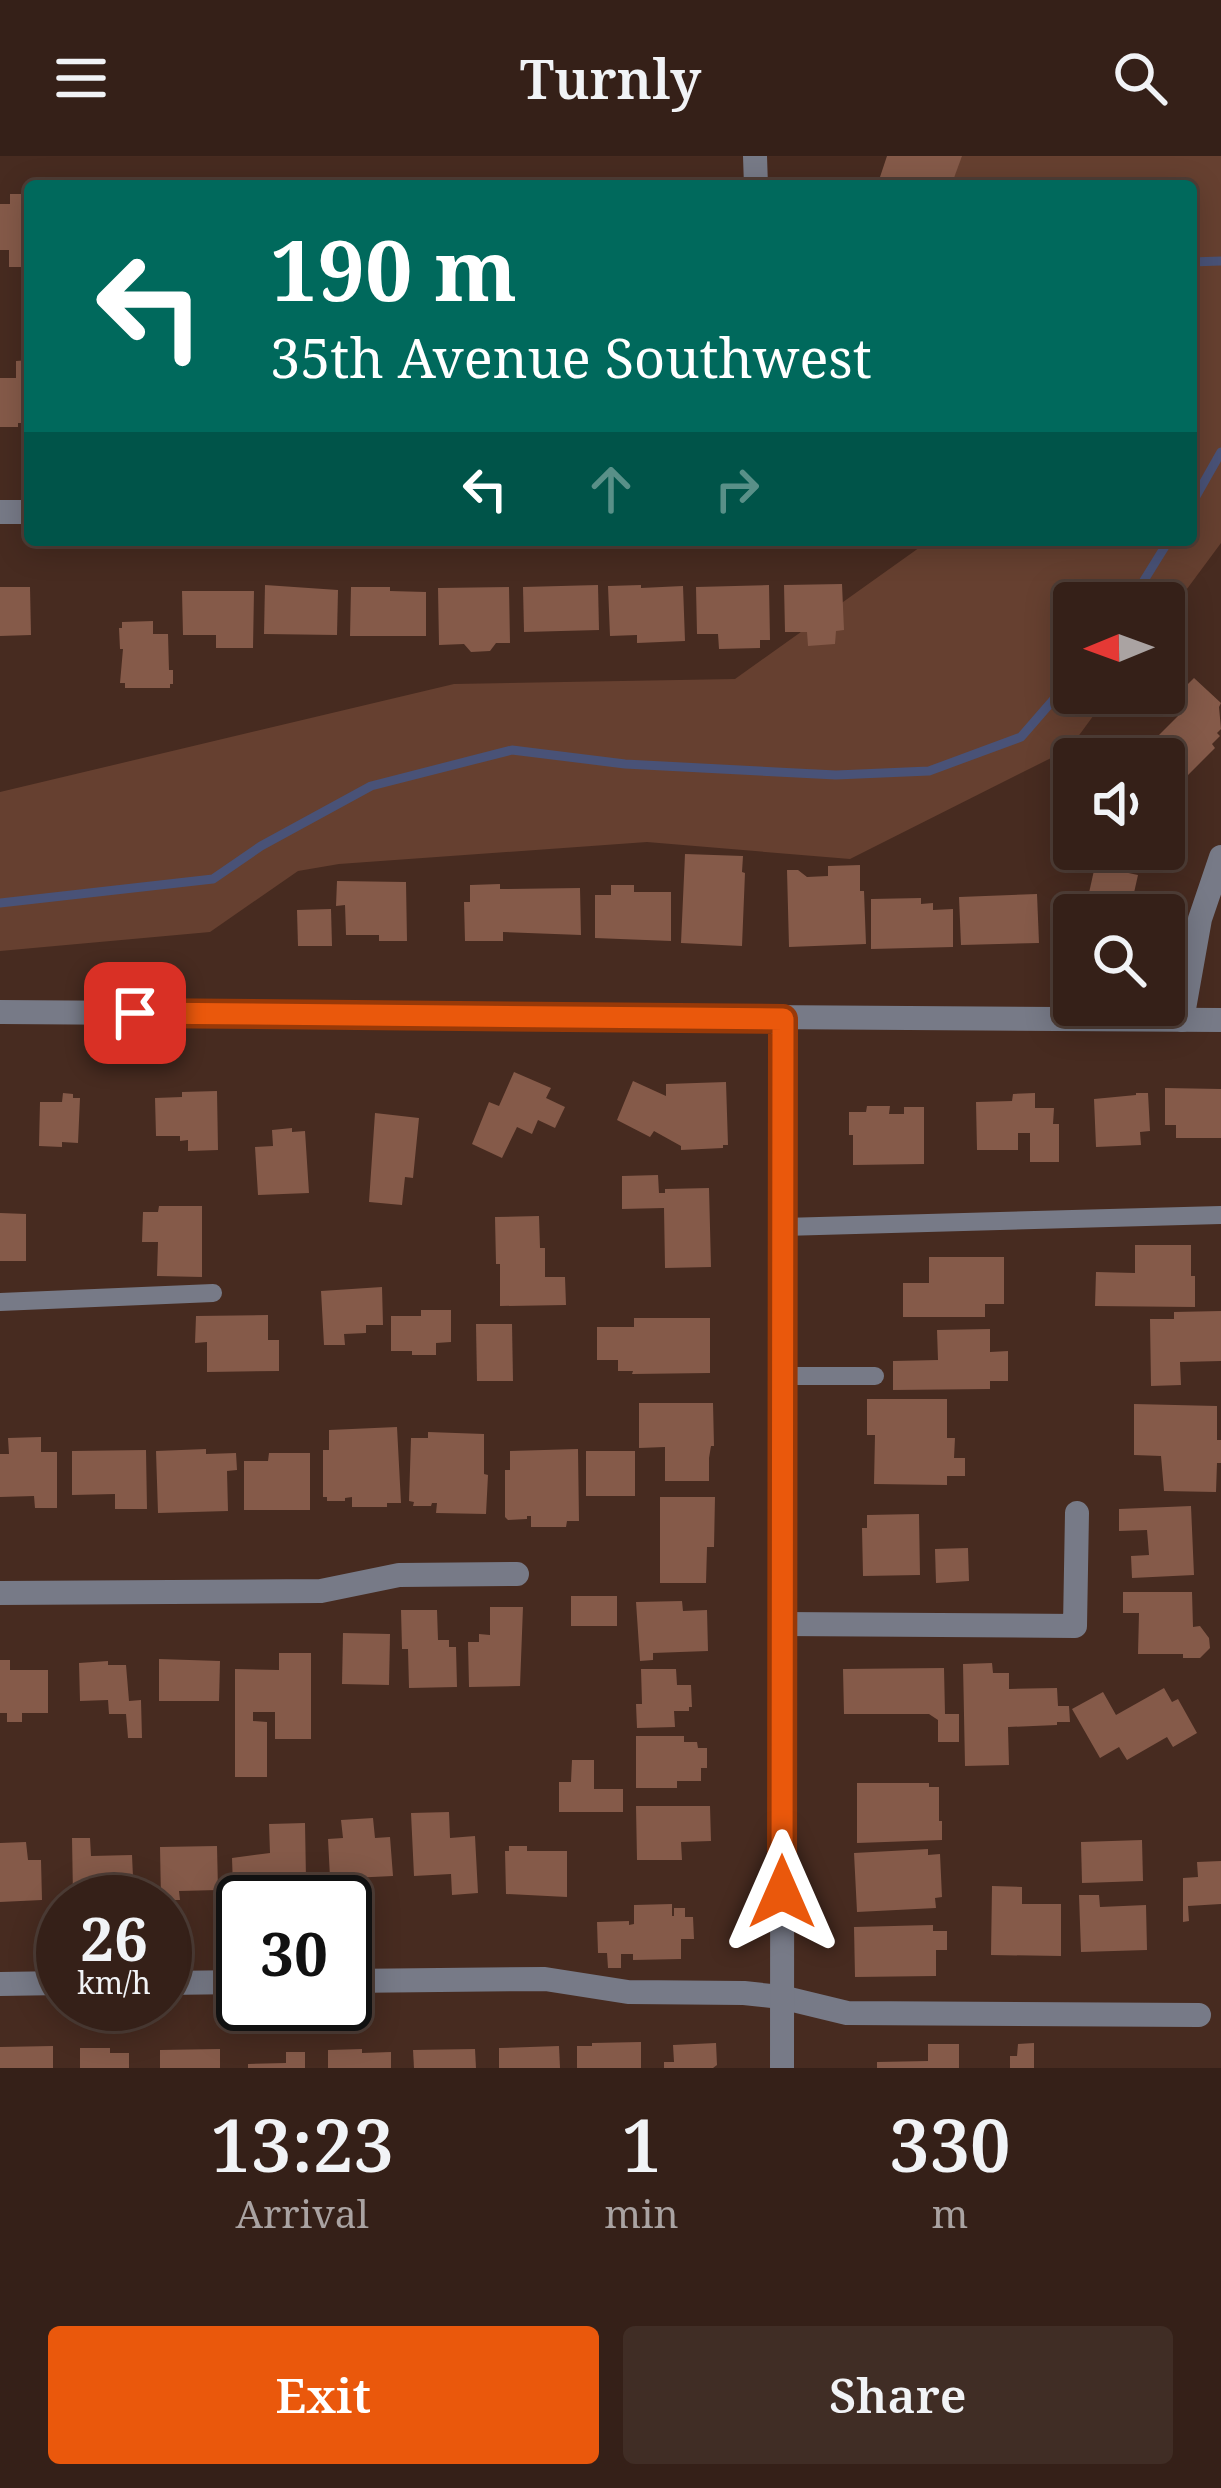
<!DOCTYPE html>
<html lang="en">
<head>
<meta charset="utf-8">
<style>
	body { margin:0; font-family:"Noto Serif",serif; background:#402d25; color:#f1f3f6; height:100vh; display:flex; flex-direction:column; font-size:45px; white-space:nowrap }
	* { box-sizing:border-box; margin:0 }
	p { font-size:39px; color:#aaa3a2 }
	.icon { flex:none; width:66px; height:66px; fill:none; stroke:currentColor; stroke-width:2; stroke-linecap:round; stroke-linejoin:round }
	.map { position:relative; height:1912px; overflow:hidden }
	.panel { display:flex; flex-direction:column; background:#352018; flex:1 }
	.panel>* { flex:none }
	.guide { position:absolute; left:24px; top:24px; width:1173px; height:366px; border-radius:12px; box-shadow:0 6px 30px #0003,0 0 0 3px #4f3e37; background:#00695c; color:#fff; overflow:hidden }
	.needle { width:78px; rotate:269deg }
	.tools { position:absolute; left:1053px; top:426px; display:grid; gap:24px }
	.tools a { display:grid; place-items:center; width:132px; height:132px; border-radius:12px; background:#352018; box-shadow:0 6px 30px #0003,0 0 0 3px #4f3e37; font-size:60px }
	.speed { position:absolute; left:36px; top:1719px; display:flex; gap:24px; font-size:60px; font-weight:700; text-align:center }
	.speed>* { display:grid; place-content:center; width:156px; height:156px; border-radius:50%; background:#352018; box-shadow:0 6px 30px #0003,0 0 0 3px #4f3e37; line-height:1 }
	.speed small { font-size:30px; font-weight:400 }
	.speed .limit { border:6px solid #111; border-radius:18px; background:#fff; color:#111 }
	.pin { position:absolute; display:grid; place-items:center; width:102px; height:102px; color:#fff; margin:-51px; border-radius:24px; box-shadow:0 6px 18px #0006 }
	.me { position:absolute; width:132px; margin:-66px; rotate:0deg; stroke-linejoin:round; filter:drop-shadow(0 0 9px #0008) }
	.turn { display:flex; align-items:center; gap:42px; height:252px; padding:0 48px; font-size:54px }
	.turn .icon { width:156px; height:156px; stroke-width:2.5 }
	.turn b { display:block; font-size:84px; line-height:102px }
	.lanes { display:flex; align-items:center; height:114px; padding:0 48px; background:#0003; justify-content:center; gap:60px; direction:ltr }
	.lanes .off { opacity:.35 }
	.eta { display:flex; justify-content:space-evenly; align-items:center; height:204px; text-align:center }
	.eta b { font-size:72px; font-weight:600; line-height:84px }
	.action { display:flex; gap:24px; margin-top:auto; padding:24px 48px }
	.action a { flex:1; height:138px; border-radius:12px; background:#ea580c; color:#fff; font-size:48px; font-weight:600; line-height:138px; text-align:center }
	.action a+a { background:#402d25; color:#f1f3f6 }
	header { display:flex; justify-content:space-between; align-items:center; height:156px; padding:0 48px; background:#352018; font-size:54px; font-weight:600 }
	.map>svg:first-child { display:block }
</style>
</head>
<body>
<header><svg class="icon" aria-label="menu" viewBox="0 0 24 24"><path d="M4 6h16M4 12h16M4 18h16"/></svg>Turnly<svg class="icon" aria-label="search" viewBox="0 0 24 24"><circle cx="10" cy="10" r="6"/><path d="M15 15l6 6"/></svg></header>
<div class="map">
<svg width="1221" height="1912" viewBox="0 0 1221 1912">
	<rect width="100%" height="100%" fill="#472b20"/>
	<polygon fill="#664030" points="935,0 1221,0 1221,387 1164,464 1164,447 1074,447 1074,537 1110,537 1069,593 850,703 647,686 339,708 298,715 210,776 0,795 0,636 454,528 735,523 930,384 1191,384 1191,30 941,30"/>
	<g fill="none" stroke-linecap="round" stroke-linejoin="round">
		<g stroke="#495277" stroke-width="9">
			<polyline points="1191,106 1221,105"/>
			<polyline points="1191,349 1221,296"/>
			<polyline points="1130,447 1169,384"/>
			<polyline points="0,747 213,723 261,690 371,630 512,594 625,608 836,619 929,615 1021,581 1074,520"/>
		</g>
	</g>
	<g fill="#855a49">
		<polygon points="887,0 962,0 951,30 877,30"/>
		<polygon points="10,38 30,38 30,111 9,111 9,94 0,94 0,48 10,48"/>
		<polygon points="30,204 30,267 18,267 18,271 0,271 0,222 16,222 16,205"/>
		<polygon points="842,428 844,474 836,475 835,488 808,490 807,476 785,476 784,429"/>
		<polygon points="265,429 338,434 337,479 264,478"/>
		<polygon points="598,429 599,474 524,476 523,431"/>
		<polygon points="641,429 641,432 683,430 685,485 637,487 637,479 610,480 608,430"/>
		<polygon points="769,429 770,484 760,484 760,492 719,493 718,478 697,478 696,431"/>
		<polygon points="0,431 30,431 31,479 0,480"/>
		<polygon points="351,431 390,431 390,435 426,436 426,480 350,480"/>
		<polygon points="509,431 510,487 496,487 490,495 471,496 464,488 439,489 438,432"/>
		<polygon points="182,435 254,435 253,492 216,492 216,479 183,479"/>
		<polygon points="153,465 153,478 168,478 169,514 173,514 173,528 170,528 170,532 125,532 125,527 120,527 123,493 120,493 119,472 122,472 122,466"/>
		<polygon points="1194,522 1221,547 1219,551 1221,573 1217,577 1220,580 1212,588 1215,592 1186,621 1152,586 1178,560 1167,549"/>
		<polygon points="685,698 743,700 742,716 745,717 742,790 681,787"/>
		<polygon points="860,709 860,735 864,735 866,788 789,791 787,714 798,714 807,721 828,720 828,710"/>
		<polygon points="1095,710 1138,719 1129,759 1084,759"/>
		<polygon points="337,725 406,726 407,785 379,785 379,779 346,779 345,749 336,750"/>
		<polygon points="500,728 500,733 580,732 581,779 503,776 503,785 465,785 464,746 470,746 470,729"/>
		<polygon points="611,729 634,729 634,736 671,736 671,785 595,782 595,739 611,739"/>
		<polygon points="1037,738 1039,787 961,789 959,741"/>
		<polygon points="921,742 921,748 933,747 933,754 953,753 953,791 871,793 871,743"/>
		<polygon points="331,753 332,790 298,790 297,754"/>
		<polygon points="514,916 551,932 546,942 565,951 555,972 538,964 532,978 517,971 502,1002 472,988 489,946 499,950"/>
		<polygon points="633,925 666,940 666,928 726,926 728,989 723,989 723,992 681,994 681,990 654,975 650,981 617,964"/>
		<polygon points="1165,932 1221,933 1221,982 1176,982 1176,969 1165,969"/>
		<polygon points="217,935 218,994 188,995 188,984 180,985 180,980 156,980 155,942 182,941 182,936"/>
		<polygon points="63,937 73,938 73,942 80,942 78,987 62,986 62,991 39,990 40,946 62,946"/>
		<polygon points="1035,937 1035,952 1054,952 1053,968 1059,968 1059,1006 1030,1006 1030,977 1018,977 1018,994 977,994 976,946 1012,945 1013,938"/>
		<polygon points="1136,937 1148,937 1150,975 1140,976 1141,989 1096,991 1094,943 1136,939"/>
		<polygon points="867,950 890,950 889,958 904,958 904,951 924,951 924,1008 853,1009 853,979 849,979 849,956 866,956"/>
		<polygon points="375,957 419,962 413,1022 405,1021 402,1049 369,1046"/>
		<polygon points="292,972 292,976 305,975 309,1037 258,1039 255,991 273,990 272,974"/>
		<polygon points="658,1019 659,1037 665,1037 665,1033 709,1032 711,1111 665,1112 664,1052 622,1053 622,1020"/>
		<polygon points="159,1050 202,1050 202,1121 157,1120 158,1086 142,1086 143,1056 158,1056"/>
		<polygon points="0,1057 26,1058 26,1105 0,1105"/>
		<polygon points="539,1060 540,1092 545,1092 545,1121 565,1121 566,1149 500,1150 500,1108 496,1108 495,1061"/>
		<polygon points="1135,1089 1191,1089 1191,1120 1195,1120 1195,1151 1095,1150 1096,1116 1135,1117"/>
		<polygon points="929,1101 1004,1101 1004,1148 985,1148 985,1161 903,1161 903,1127 929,1127"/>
		<polygon points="382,1131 383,1169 366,1169 366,1177 344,1178 345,1189 324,1189 321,1135"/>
		<polygon points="421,1154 451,1154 451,1186 436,1187 436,1199 412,1199 412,1195 391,1195 391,1160 421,1160"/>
		<polygon points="1221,1155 1221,1205 1180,1206 1181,1229 1151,1230 1150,1163 1174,1163 1174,1156"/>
		<polygon points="268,1159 268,1184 279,1184 279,1215 207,1216 207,1186 195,1187 196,1160"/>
		<polygon points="634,1162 710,1162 710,1217 632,1218 633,1215 618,1215 618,1204 597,1204 597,1171 634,1171"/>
		<polygon points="476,1168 512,1168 513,1225 477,1225"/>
		<polygon points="990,1173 990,1196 1008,1195 1008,1225 990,1225 990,1233 893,1234 893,1205 938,1204 937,1174"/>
		<polygon points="867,1243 947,1243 947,1282 955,1282 954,1302 965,1302 965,1320 947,1320 947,1329 874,1328 875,1279 867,1279"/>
		<polygon points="639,1247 713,1247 714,1290 711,1290 709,1302 709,1325 665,1325 665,1291 639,1292"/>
		<polygon points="1134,1248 1217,1250 1217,1284 1221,1284 1221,1307 1217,1307 1216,1336 1164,1335 1161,1300 1134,1299"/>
		<polygon points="397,1271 401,1347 387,1347 387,1351 352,1351 352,1341 345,1342 345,1345 327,1345 327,1341 323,1341 323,1294 329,1294 329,1274"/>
		<polygon points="428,1276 484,1278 484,1318 488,1319 486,1358 436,1357 437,1347 432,1347 431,1350 413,1350 414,1346 409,1345 411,1282 428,1282"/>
		<polygon points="41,1281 41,1296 57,1296 57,1352 35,1352 34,1340 0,1341 0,1298 9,1298 8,1282"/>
		<polygon points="206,1293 206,1298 236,1297 237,1314 227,1315 228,1355 158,1357 156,1295"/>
		<polygon points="578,1293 579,1365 567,1365 566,1371 531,1371 531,1360 527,1360 527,1363 508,1364 505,1361 505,1314 510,1314 510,1295"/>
		<polygon points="146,1294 147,1353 115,1353 115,1338 72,1339 72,1295"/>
		<rect x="586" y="1295" width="49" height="45"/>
		<polygon points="269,1297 310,1297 310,1354 244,1354 244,1305 268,1305"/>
		<polygon points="660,1341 715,1341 714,1391 707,1391 706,1427 660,1427"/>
		<polygon points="1191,1350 1194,1419 1132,1422 1131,1400 1149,1399 1147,1374 1119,1375 1119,1353"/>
		<polygon points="919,1358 920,1419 863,1420 862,1372 867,1372 867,1359"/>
		<polygon points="968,1392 969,1425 936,1427 935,1393"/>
		<polygon points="1123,1436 1192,1436 1193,1471 1200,1470 1209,1482 1210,1492 1200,1502 1183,1502 1183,1498 1138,1498 1139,1457 1123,1457"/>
		<rect x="571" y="1440" width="46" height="30"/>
		<polygon points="682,1445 683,1455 707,1454 708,1495 653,1497 653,1504 640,1505 636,1446"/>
		<polygon points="490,1451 523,1451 520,1530 469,1531 468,1486 479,1486 479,1478 490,1479"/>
		<polygon points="401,1454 437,1454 438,1484 449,1484 449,1491 456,1491 457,1531 409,1532 408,1493 402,1493"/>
		<polygon points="343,1477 390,1478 389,1529 342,1528"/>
		<polygon points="279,1497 311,1497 311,1583 275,1583 275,1556 253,1556 253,1565 267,1566 267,1621 235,1621 235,1513 279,1514"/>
		<polygon points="159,1503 220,1505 219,1545 159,1545"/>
		<polygon points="0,1504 10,1504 10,1514 48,1514 48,1557 22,1557 22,1566 7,1566 7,1557 0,1557"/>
		<polygon points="108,1505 108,1509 126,1509 129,1545 141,1544 142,1582 128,1582 126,1558 109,1558 108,1544 80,1545 79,1507"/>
		<polygon points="992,1507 993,1517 1009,1517 1009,1533 1057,1532 1058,1550 1069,1550 1070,1566 1057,1566 1057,1569 1008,1571 1009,1609 965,1610 963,1508"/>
		<polygon points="944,1512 945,1558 959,1558 959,1586 938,1586 938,1564 929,1558 844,1558 843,1513"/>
		<polygon points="641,1513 676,1513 677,1529 691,1529 692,1551 689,1551 689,1555 674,1555 675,1571 637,1572 636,1548 642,1548"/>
		<polygon points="1164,1532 1172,1546 1178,1543 1197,1577 1173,1591 1167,1581 1127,1604 1119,1591 1100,1602 1072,1553 1103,1536 1116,1559"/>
		<polygon points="636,1580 684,1580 684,1586 697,1586 698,1592 707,1592 707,1612 701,1612 701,1625 677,1625 677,1632 636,1632"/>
		<polygon points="572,1604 594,1604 594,1633 623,1633 623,1656 559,1656 559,1626 571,1626"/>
		<polygon points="857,1627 929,1627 929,1631 939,1631 939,1665 942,1665 942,1684 857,1687"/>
		<polygon points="636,1650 710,1650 711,1685 681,1686 682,1704 637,1704"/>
		<polygon points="449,1656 450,1682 475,1680 478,1737 452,1739 451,1718 414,1720 411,1657"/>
		<polygon points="373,1662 375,1682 390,1681 393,1720 351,1722 352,1740 331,1741 328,1683 343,1682 341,1664"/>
		<polygon points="305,1667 306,1723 290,1723 290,1739 246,1740 246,1731 233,1731 232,1702 270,1697 269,1668"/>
		<polygon points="72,1682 90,1682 91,1700 132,1699 134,1743 95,1746 95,1740 73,1740"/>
		<polygon points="1142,1684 1143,1725 1082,1727 1081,1686"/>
		<polygon points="26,1686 28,1704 41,1704 42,1744 0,1746 0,1687"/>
		<polygon points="217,1690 218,1734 179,1735 180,1744 161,1744 160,1691"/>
		<polygon points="509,1690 527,1690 527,1695 567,1695 567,1741 506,1738 505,1695 509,1695"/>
		<polygon points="928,1693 928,1699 940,1698 942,1741 935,1742 936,1752 857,1756 854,1697"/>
		<polygon points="1221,1705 1221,1748 1188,1750 1189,1765 1183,1766 1183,1722 1198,1721 1197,1706"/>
		<polygon points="992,1730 1022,1731 1022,1748 1061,1748 1061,1800 991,1799"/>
		<polygon points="1079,1739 1099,1739 1100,1751 1146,1749 1147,1794 1081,1796"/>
		<polygon points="672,1748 672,1760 674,1760 674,1752 685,1752 685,1761 693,1761 694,1783 681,1783 681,1803 633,1804 633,1798 621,1798 621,1812 608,1812 607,1797 598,1797 597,1766 629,1765 629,1769 634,1768 634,1749"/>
		<polygon points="933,1769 933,1775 947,1775 947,1794 936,1794 936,1820 855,1821 854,1771"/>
		<polygon points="641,1886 641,1912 577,1912 577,1890 592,1890 592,1887"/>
		<polygon points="716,1887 717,1909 713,1912 664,1912 664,1906 674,1906 673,1889"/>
		<polygon points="1034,1887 1034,1912 1010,1912 1010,1900 1017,1900 1018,1888"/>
		<polygon points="928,1888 959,1888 959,1912 877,1912 877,1906 928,1905"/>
		<polygon points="53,1890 53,1912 0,1912 0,1891"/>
		<polygon points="559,1890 560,1912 499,1912 499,1892"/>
		<polygon points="80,1892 110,1892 110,1897 129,1897 129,1912 80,1912"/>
		<polygon points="220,1893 220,1912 160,1912 160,1894"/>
		<polygon points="362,1893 362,1897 391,1896 391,1912 328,1912 328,1894"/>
		<polygon points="475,1893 476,1912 414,1912 413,1894"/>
		<polygon points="286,1896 305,1896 305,1912 248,1912 248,1908 286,1907"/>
	</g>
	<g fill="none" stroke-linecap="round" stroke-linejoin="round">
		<g stroke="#777a87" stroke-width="18">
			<polyline points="783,1071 1221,1059"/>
			<polyline points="0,1146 213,1137"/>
			<polyline points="783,1220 875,1220"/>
		</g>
		<g stroke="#777a87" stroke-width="24">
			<polyline points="755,0 756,30"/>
			<polyline points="0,356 30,356"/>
			<polyline points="1182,864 1200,763 1221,701"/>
			<polyline points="0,1437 321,1435 399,1419 517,1418"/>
			<polyline points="782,1468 1075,1470 1077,1357"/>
			<polyline points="345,1825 545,1823 628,1836 744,1837 781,1841 847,1857 1199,1859"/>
			<polyline points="165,1827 243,1826"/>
			<polyline points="0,1828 63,1827"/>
			<polyline points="782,1912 783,863"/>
		</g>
		<polyline stroke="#777a87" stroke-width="24" points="0,856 1221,864"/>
	</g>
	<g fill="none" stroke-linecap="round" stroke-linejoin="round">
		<g stroke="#983908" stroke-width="30">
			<polyline id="route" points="135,857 783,863 782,1736"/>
		</g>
		<use href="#route" stroke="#ea580c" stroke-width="21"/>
	</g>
</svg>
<div class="tools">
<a><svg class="needle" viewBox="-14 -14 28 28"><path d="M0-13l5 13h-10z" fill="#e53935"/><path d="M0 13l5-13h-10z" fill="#aaa3a2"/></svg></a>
<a><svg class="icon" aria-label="sound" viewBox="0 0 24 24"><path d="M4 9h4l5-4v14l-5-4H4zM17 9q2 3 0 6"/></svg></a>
<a><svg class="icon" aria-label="search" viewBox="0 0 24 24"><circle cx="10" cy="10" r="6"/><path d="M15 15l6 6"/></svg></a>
</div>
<div class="speed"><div>26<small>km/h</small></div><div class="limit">30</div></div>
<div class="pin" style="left:135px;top:857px;background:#d93025"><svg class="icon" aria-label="arrive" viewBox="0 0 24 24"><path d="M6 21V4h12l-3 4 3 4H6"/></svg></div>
<svg class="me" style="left:782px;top:1736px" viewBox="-20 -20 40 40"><path d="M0-17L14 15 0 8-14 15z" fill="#ea580c" stroke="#fff" stroke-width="4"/></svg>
<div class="guide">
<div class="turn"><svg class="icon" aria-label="left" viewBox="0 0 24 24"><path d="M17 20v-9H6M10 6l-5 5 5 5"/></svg><div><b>190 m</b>35th Avenue Southwest</div></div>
<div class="lanes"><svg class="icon" aria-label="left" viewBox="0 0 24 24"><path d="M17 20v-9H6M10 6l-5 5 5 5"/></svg><svg class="icon off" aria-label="ahead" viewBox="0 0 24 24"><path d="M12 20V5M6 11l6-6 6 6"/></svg><svg class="icon off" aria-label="right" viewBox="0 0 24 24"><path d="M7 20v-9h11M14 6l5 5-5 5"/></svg></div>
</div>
</div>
<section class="panel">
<div class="eta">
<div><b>13:23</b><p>Arrival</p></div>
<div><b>1</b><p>min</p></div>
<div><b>330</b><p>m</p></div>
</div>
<div class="action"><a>Exit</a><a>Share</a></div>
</section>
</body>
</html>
